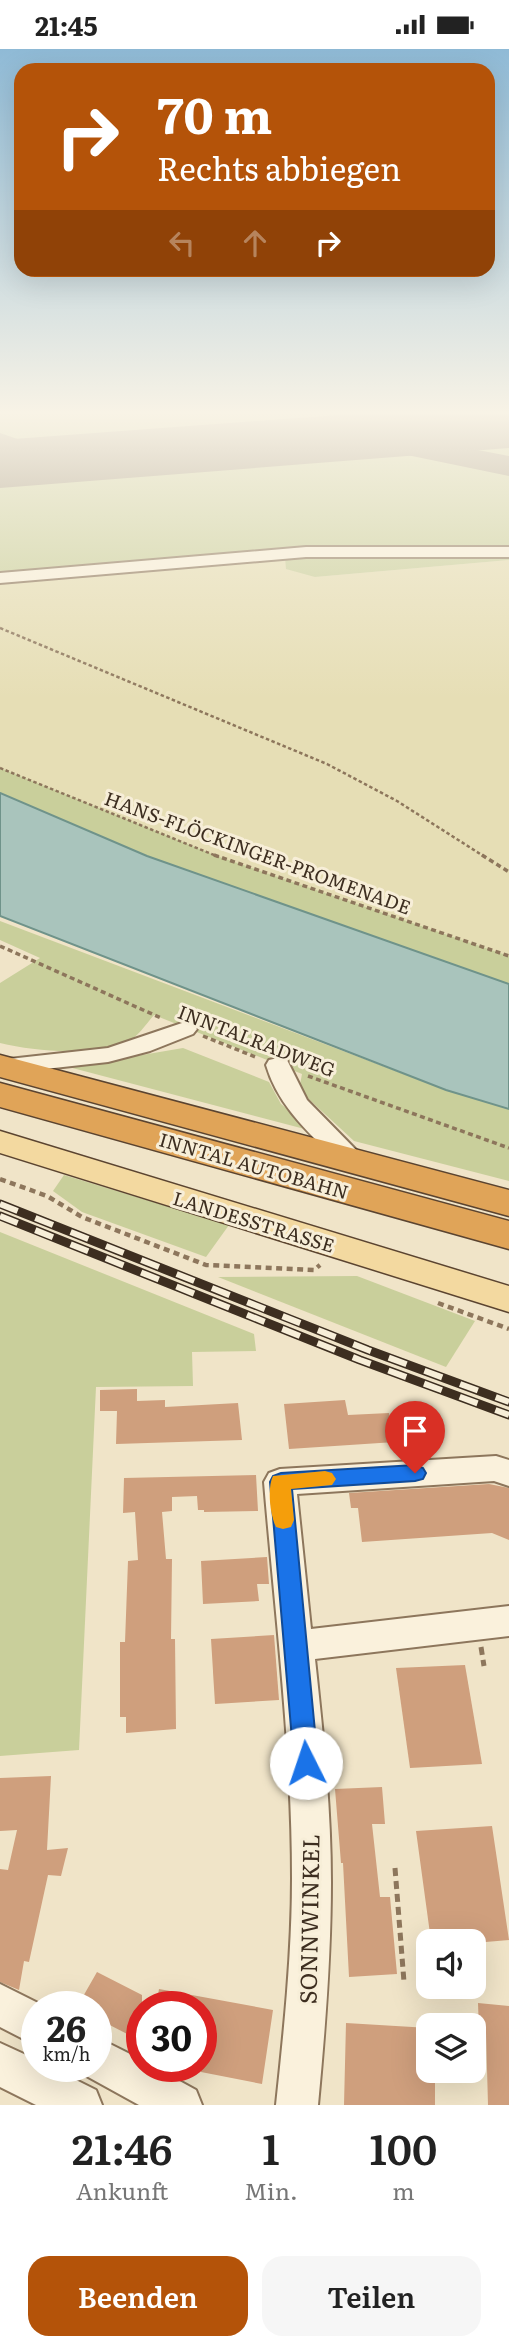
<!DOCTYPE html>
<html lang="de">
<head>
<meta charset="utf-8">
<style>
	body { margin:0; font-family:Literata,serif; background:#f6f6f6; color:#222; height:100vh; display:flex; flex-direction:column; font-size:26px; white-space:nowrap }
	* { box-sizing:border-box; margin:0 }
	p { font-size:23px; color:#767676 }
	.icon { flex:none; width:38px; height:38px; fill:none; stroke:currentColor; stroke-width:2; stroke-linecap:round; stroke-linejoin:round }
	.map { position:relative; height:2056px; overflow:hidden }
	.side { display:flex; flex-direction:column; background:#fff; flex:1 }
	.side>* { flex:none }
	.guide { position:absolute; left:14px; top:14px; width:481px; height:214px; border-radius:21px; box-shadow:0 7px 28px #0002; background:#b45309; color:#fff; overflow:hidden }
	.controls { position:absolute; left:416px; top:1880px; display:grid; gap:14px }
	.controls a { display:grid; place-items:center; width:70px; height:70px; border-radius:14px; background:#fff; box-shadow:0 7px 28px #0002; font-size:35px }
	.speed { position:absolute; left:21px; top:1942px; display:flex; gap:14px; font-size:35px; font-weight:700; text-align:center }
	.speed>* { display:grid; place-content:center; width:91px; height:91px; border-radius:50%; background:#fff; box-shadow:0 7px 28px #0002; line-height:1 }
	.speed small { font-size:18px; font-weight:400 }
	.speed .limit { border:10px solid #d22; background:#fff; color:#111 }
	.pin { position:absolute; display:grid; place-items:center; width:60px; height:60px; color:#fff; margin:-72px -30px; border-radius:50% 50% 50% 0; rotate:-45deg; box-shadow:0 0 7px #0007 }
	.pin .icon { rotate:45deg }
	.me { position:absolute; width:77px; margin:-38px; rotate:356deg; stroke-linejoin:round; filter:drop-shadow(0 0 5px #0008) }
	.turn { display:flex; align-items:center; gap:24px; height:147px; padding:0 28px; font-size:32px }
	.turn .icon { width:91px; height:91px; stroke-width:2.5 }
	.turn b { display:block; font-size:49px; line-height:60px }
	.lanes { display:flex; align-items:center; height:66px; padding:0 28px; background:#0003; justify-content:center; gap:35px; direction:ltr }
	.lanes .off { opacity:.35 }
	.eta { display:flex; justify-content:space-evenly; align-items:center; height:119px; text-align:center }
	.eta b { font-size:42px; font-weight:600; line-height:49px }
	.button { display:flex; gap:14px; margin-top:auto; padding:14px 28px }
	.button a { flex:1; height:80px; border-radius:21px; background:#b45309; color:#fff; font-size:28px; font-weight:600; line-height:80px; text-align:center }
	.button a+a { background:#f6f6f6; color:#222 }
	.status { display:flex; justify-content:space-between; align-items:center; height:49px; padding:0 35px; background:#fff; direction:ltr }
	.status svg { height:19px; fill:currentColor }
	.map>svg:first-child { display:block }
</style>
</head>
<body>
<div class="status"><b>21:45</b><svg viewBox="0 0 49 12"><path d="M0 12V9h3v3zM5 12V6h3v6zM10 12V3h3v9zM15 12V0h3v12zM26 1h20v11H26zM47 4h2v5h-2z"/></svg></div>
<div class="map">
<svg width="509" height="2056" viewBox="0 0 509 2056">
	<rect width="100%" height="100%" fill="#f0e4c8"/>
	<polygon fill="#e6deb5" points="285,508 315,528 509,511 509,907 217,807 0,719 0,532"/>
	<g fill="#c9cf9b">
		<polygon points="0,362 509,362 509,511 315,528 286,520 285,508 0,532"/>
		<polygon points="0,719 217,807 509,907 509,935 147,807 0,744"/>
		<path d="M 0,872 L 446,1041 L 509,1060 L 509,1132 L 354,1092 L 299,1041 L 302,1025 L 154,966 C 147,974 137,989 127,993 C 89,1007 38,1003 0,994 L 0,934 L 40,909 L 0,891 Z"/>
		<polygon points="183,999 269,1033 281,1055 316,1083 61,1016 101,1013"/>
		<polygon points="64,1126 229,1176 206,1208 82,1163 53,1142"/>
		<polygon points="0,1183 254,1285 256,1302 192,1303 193,1337 96,1338 79,1701 0,1707"/>
		<polygon points="357,1227 475,1272 446,1318 218,1228"/>
	</g>
	<polygon fill="#a9c4bc" stroke="#6f938a" stroke-width="2" points="0,744 147,807 509,935 509,1060 446,1041 0,867"/>
	<g fill="none" stroke-linecap="round" stroke-linejoin="round">
		<g fill="#968974" fill-rule="evenodd">
			<polygon points="331,381 378,382 509,407 509,427 378,400 320,397 316,390 320,383"/>
			<polygon points="0,384 61,405 66,412 61,419 50,422 0,404"/>
		</g>
		<polygon fill="#968974" fill-rule="evenodd" points="392,362 509,362 509,399 0,439 0,391"/>
	</g>
	<g fill="#cf9f7d">
		<polygon points="137,1340 137,1352 165,1351 165,1358 238,1354 242,1391 116,1395 117,1362 100,1362 100,1341"/>
		<polygon points="345,1351 348,1366 389,1364 395,1393 289,1400 284,1355"/>
		<polygon points="256,1426 258,1462 204,1463 204,1461 198,1461 197,1447 172,1448 172,1462 162,1463 166,1510 172,1510 171,1590 175,1590 176,1680 126,1684 126,1668 120,1668 120,1593 125,1593 128,1512 138,1511 135,1463 123,1464 124,1429"/>
		<polygon points="489,1435 509,1439 509,1491 492,1484 362,1493 358,1459 351,1459 349,1444"/>
		<polygon points="267,1508 269,1535 257,1535 259,1552 203,1555 201,1512"/>
		<polygon points="274,1586 279,1651 215,1655 211,1590"/>
		<polygon points="465,1616 482,1715 410,1719 396,1619"/>
		<polygon points="51,1727 47,1801 68,1799 61,1827 48,1826 29,1913 24,1912 19,1941 0,1933 0,1820 8,1821 17,1781 0,1782 0,1729"/>
		<polygon points="382,1738 385,1775 372,1775 380,1848 390,1848 397,1925 349,1928 343,1814 341,1814 335,1740"/>
		<polygon points="492,1777 509,1891 474,1894 474,1892 431,1892 416,1782"/>
		<polygon points="97,1923 142,1946 142,1977 135,1989 96,1969 96,1958 77,1958"/>
		<polygon points="159,1940 273,1961 262,2035 201,2023 201,1958 156,1958"/>
		<polygon points="478,1954 509,1957 509,2056 488,2056 486,1983 479,1982"/>
		<polygon points="346,1974 429,1979 429,2021 435,2021 435,2056 344,2056"/>
	</g>
	<g fill="none" stroke-linecap="round" stroke-linejoin="round">
		<g stroke="#8d765c" stroke-width="4">
			<g id="minor">
				<polygon points="306,498 509,498 509,508 306,508 0,534 0,524"/>
				<polygon points="185,973 193,975 197,980 193,985 150,1002 108,1013 0,1025 0,1011 108,999"/>
				<path d="M 278,1009 L 287,1011 L 307,1051 L 362,1107 L 366,1113 L 362,1119 L 353,1122 L 344,1119 C 313,1087 279,1060 266,1016 L 269,1011 Z"/>
				<path d="M 496,1407 L 509,1411 L 509,1437 L 494,1432 L 297,1445 L 311,1580 L 509,1557 L 509,1587 L 315,1610 C 323,1684 331,1758 331,1833 C 331,1908 325,1982 318,2056 L 276,2056 C 284,1981 292,1905 292,1829 C 292,1697 275,1565 264,1433 L 269,1424 L 280,1420 Z"/>
				<polygon points="0,1935 46,1958 37,1958 37,1997 0,1978"/>
				<polygon points="96,1988 142,2011 142,2018 154,2018 196,2041 202,2056 139,2056 81,2024 79,2018 96,2018"/>
				<polygon points="0,1994 37,2011 37,2018 50,2018 96,2041 102,2056 36,2056 0,2038"/>
			</g>
		</g>
		<g stroke="#5b4430" stroke-width="3">
			<polygon id="major" points="0,1082 509,1237 509,1263 0,1104"/>
		</g>
		<g stroke="#5b4430" stroke-width="3">
			<g id="highway">
				<polygon points="0,1006 509,1141 509,1167 0,1028"/>
				<polygon points="0,1034 509,1172 509,1200 0,1058"/>
			</g>
		</g>
		<g stroke="#8d765c" stroke-width="2.5" stroke-dasharray="3.5 2.5" stroke-linecap="butt">
			<polyline points="0,579 327,715 397,752 485,808"/>
			<polyline points="0,719 219,808"/>
		</g>
		<g stroke="#8d765c" stroke-width="3.5" stroke-dasharray="5 3.5" stroke-linecap="butt">
			<polyline points="214,806 509,907"/>
			<polyline points="482,806 509,823"/>
			<polyline points="0,897 161,969"/>
			<polyline points="203,987 258,1009"/>
			<polyline points="308,1027 509,1099"/>
		</g>
		<g stroke="#8d765c" stroke-width="4.5" stroke-dasharray="6 4.5" stroke-linecap="butt">
			<polyline points="0,1130 47,1147 82,1168 206,1216 314,1221 320,1216"/>
			<polyline points="438,1254 509,1280"/>
		</g>
		<g stroke="#8d765c" stroke-width="5" stroke-dasharray="8 5" stroke-linecap="butt">
			<polyline points="481,1598 484,1617"/>
			<polyline points="395,1819 404,1933"/>
		</g>
		<use href="#minor" fill="#faf1dc" fill-rule="evenodd"/>
		<use href="#major" fill="#f3d9a0" fill-rule="evenodd"/>
		<use href="#highway" fill="#e0a458" fill-rule="evenodd"/>
		<g stroke="#3d2e20" stroke-width="9">
			<g id="rail">
				<polyline points="0,1155 368,1301 509,1353"/>
				<polyline points="0,1167 360,1311 509,1366"/>
			</g>
		</g>
		<use href="#rail" stroke="#f7eed8" stroke-width="6" stroke-dasharray="19" stroke-linecap="butt"/>
	</g>
	<linearGradient id="sky" x2="0" y2="1"><stop stop-color="#8fbad6"/><stop offset="0.56" stop-color="#f8f3e6"/><stop offset="1" stop-color="#f8f3e6" stop-opacity="0"/></linearGradient>
	<rect width="509" height="650" fill="url(#sky)"/>
	<polygon fill="#1a73e8" stroke="#114b97" stroke-width="2" points="415,1416 423,1419 426,1424 423,1430 415,1432 292,1440 318,1714 315,1722 306,1726 298,1722 294,1714 270,1433 273,1427 281,1424"/>
	<path fill="#f59e0b" d="M 325,1422 L 332,1424 L 336,1430 L 332,1436 L 291,1440 L 294,1471 L 291,1478 L 283,1480 L 276,1478 C 270,1466 267,1439 273,1427 Z"/>
	<g text-anchor="middle" dominant-baseline="central" stroke-width="6" stroke-linejoin="round" paint-order="stroke">
		<g font-size="19" fill="#3d2e20" stroke="#f7eed8">
			<text transform="translate(258 803) rotate(20)">HANS-FLÖCKINGER-PROMENADE</text>
			<text transform="translate(257 991) rotate(21)">INNTALRADWEG</text>
			<text transform="translate(254 1116) rotate(16)">INNTAL AUTOBAHN</text>
			<text transform="translate(254 1172) rotate(17)">LANDESSTRASSE</text>
		</g>
		<g font-size="23" fill="#3d2e20" stroke="#f7eed8">
			<text transform="translate(308 1870) rotate(-89)">SONNWINKEL</text>
		</g>
	</g>
</svg>
<div class="controls">
<a><svg class="icon" aria-label="sound" viewBox="0 0 24 24"><path d="M4 9h4l5-4v14l-5-4H4zM17 9q2 3 0 6"/></svg></a>
<a><svg class="icon" aria-label="layers" viewBox="0 0 24 24"><path d="M12 4l9 5-9 5-9-5zM3 14l9 5 9-5"/></svg></a>
</div>
<div class="speed"><div>26<small>km/h</small></div><div class="limit">30</div></div>
<div class="pin" style="left:415px;top:1424px;background:#d93025"><svg class="icon" aria-label="arrive" viewBox="0 0 24 24"><path d="M6 21V4h12l-3 4 3 4H6"/></svg></div>
<svg class="me" style="left:306px;top:1714px" viewBox="-20 -20 40 40"><circle r="19" fill="#fff"/><path d="M0-13L10 11 0 6-10 11z" fill="#1a73e8"/></svg>
<div class="guide">
<div class="turn"><svg class="icon" aria-label="right" viewBox="0 0 24 24"><path d="M7 20v-9h11M14 6l5 5-5 5"/></svg><div><b>70 m</b>Rechts abbiegen</div></div>
<div class="lanes"><svg class="icon off" aria-label="left" viewBox="0 0 24 24"><path d="M17 20v-9H6M10 6l-5 5 5 5"/></svg><svg class="icon off" aria-label="ahead" viewBox="0 0 24 24"><path d="M12 20V5M6 11l6-6 6 6"/></svg><svg class="icon" aria-label="right" viewBox="0 0 24 24"><path d="M7 20v-9h11M14 6l5 5-5 5"/></svg></div>
</div>
</div>
<section class="side">
<div class="eta">
<div><b>21:46</b><p>Ankunft</p></div>
<div><b>1</b><p>Min.</p></div>
<div><b>100</b><p>m</p></div>
</div>
<div class="button"><a>Beenden</a><a>Teilen</a></div>
</section>
</body>
</html>
